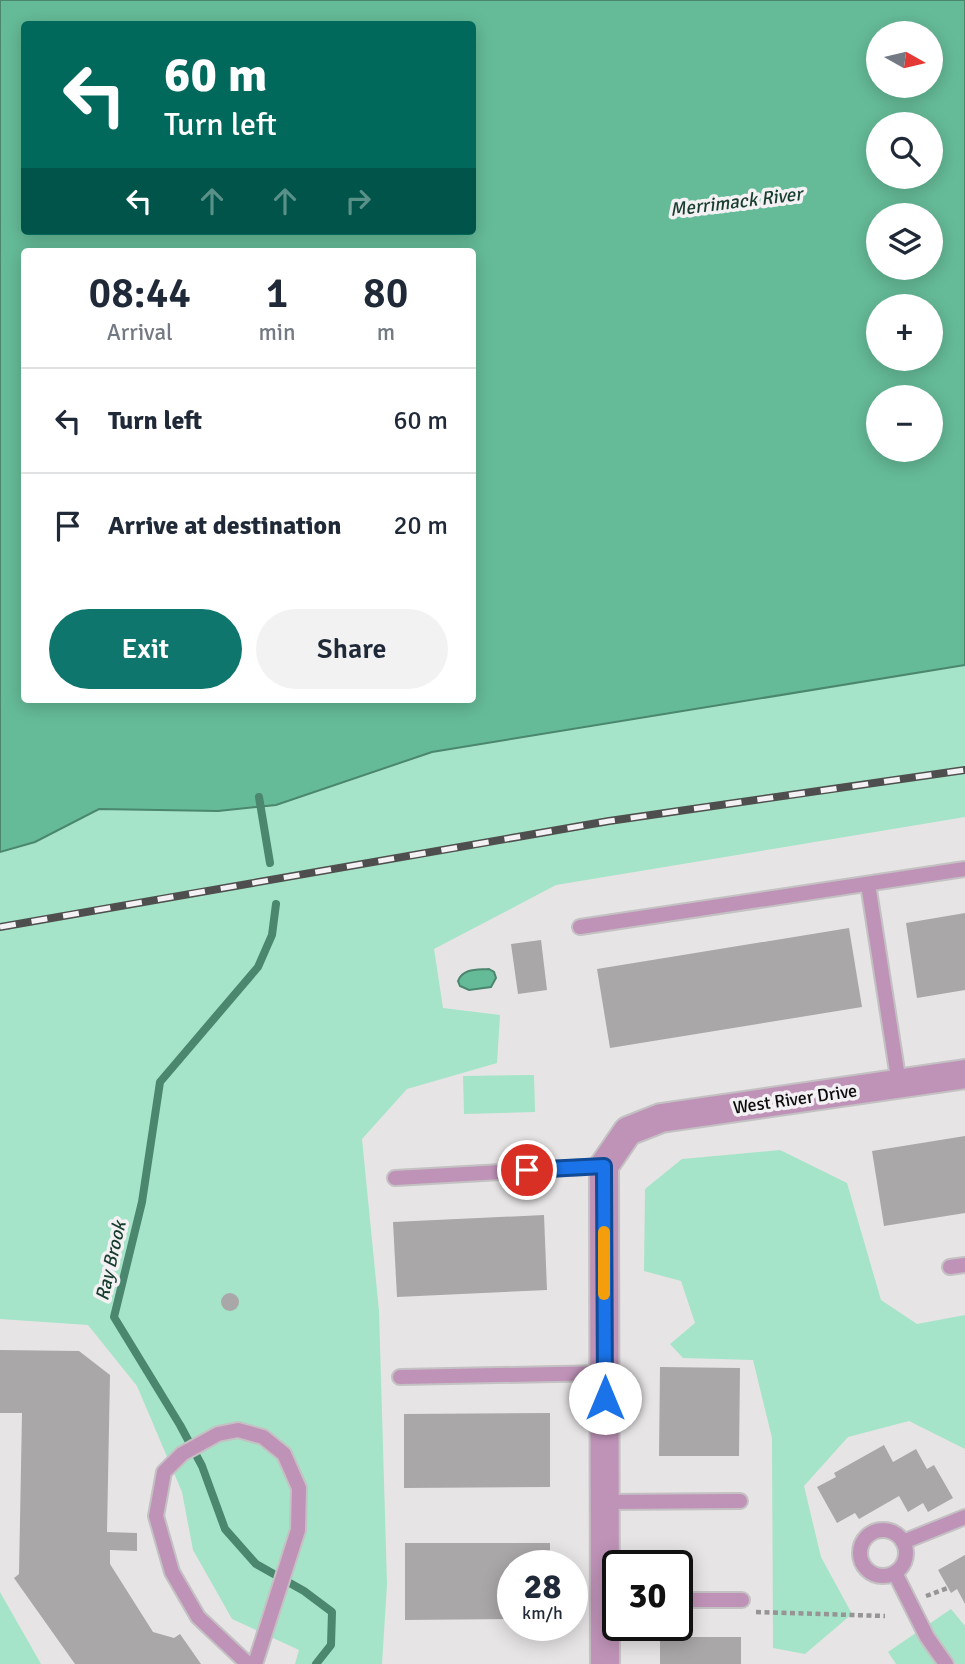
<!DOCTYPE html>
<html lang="en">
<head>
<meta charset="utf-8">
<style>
	body { margin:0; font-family:Signika,sans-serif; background:#f2f2f3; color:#1f2937; height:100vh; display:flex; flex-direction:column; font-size:26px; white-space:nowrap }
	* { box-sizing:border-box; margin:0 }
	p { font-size:23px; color:#747a83 }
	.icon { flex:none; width:38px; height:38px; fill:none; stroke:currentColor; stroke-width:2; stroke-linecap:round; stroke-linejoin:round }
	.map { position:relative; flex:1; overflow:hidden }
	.drawer { position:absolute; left:21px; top:248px; width:455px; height:455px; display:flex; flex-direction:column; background:#fff; border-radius:7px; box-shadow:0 4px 18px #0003 }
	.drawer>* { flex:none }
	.hud { position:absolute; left:21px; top:21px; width:455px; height:214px; border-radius:7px; box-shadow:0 4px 18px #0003; background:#00695c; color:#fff; overflow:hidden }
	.needle { width:46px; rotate:98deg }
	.tools { position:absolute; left:866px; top:21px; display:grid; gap:14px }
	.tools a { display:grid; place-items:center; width:77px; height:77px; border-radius:50%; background:#fff; box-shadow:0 4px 18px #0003; font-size:35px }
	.speed { position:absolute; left:497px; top:1550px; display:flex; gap:14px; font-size:35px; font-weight:700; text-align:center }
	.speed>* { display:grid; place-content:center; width:91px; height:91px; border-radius:50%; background:#fff; box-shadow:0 4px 18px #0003; line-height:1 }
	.speed small { font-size:18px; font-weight:400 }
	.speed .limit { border:4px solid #111; border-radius:10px; background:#fff; color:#111 }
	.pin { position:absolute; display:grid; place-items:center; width:60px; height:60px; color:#fff; margin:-30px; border:4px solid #fff; border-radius:50%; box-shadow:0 2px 7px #0007 }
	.me { position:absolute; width:77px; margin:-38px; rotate:0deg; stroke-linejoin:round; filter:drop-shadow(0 0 5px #0008) }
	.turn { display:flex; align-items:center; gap:24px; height:147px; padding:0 28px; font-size:32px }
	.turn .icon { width:91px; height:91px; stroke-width:2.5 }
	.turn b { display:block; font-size:49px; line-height:60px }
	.lanes { display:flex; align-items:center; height:66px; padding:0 28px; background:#0003; justify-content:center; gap:35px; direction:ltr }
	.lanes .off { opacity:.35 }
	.eta { display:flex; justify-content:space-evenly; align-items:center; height:119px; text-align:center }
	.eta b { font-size:42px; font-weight:600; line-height:49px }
	.primary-button { display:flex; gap:14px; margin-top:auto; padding:14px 28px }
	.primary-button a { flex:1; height:80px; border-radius:42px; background:#0f766e; color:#fff; font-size:28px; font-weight:600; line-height:80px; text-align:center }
	.primary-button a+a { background:#f2f2f3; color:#1f2937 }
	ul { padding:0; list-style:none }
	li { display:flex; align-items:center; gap:21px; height:105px; padding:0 28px; border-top:2px solid #e0e1e3 }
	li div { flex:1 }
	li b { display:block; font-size:26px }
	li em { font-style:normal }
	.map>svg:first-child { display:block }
</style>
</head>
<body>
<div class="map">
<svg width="965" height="1664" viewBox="0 0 965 1664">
	<rect width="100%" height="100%" fill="#e7e4e6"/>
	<g fill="#a5e4c8">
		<polygon points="965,665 965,817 556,885 434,949 443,1008 500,1015 497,1063 407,1089 362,1139 379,1311 387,1584 382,1664 295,1664 299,1650 232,1619 193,1550 182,1492 137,1386 88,1325 0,1319 0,852 35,842 99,809 218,811 276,805 432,752"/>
		<polygon points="534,1075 535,1112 464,1114 463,1076"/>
		<polygon points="780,1150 847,1183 881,1300 917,1324 965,1315 965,1449 909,1421 848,1437 804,1486 821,1557 852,1614 805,1654 773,1648 772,1438 753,1360 683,1358 670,1344 695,1323 681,1281 644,1271 645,1189 682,1159"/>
		<polygon points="0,1592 41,1664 0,1664"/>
		<polygon points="951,1609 965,1626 965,1664 896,1664 888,1652"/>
	</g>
	<g fill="#65bb98" stroke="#4b866e" stroke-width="2" fill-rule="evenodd">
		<path d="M 0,0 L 965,0 L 965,665 L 432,752 L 276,805 L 218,811 L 99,809 L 35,842 L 0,852 ZM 24,24 L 472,24 L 472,231 L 24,231 ZM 878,33 L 931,33 L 931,86 L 878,86 ZM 878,124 L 931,124 L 931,177 L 878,177 ZM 878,215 L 931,215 L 931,268 L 878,268 ZM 24,252 L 472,252 L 472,700 L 24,700 ZM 878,306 L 931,306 L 931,359 L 878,359 ZM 878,397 L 931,397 L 931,450 L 878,450 Z"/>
		<path d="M 489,969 L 494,972 L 496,978 L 491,987 L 469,990 L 460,986 L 458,981 C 463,968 477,970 489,969 Z"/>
	</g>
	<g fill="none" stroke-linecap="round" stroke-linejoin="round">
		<g stroke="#4b866e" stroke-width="8">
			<polyline points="259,797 270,863"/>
			<polyline points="276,904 272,935 258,967 160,1082 142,1202 114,1317 180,1425 202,1466 225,1529 256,1564 304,1591 332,1612 331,1645 316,1664"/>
		</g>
	</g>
	<g fill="#aaa7a9">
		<polygon points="965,913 965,990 917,998 906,923"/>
		<polygon points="849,928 862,1007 610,1048 597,969"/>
		<polygon points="541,940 547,990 518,994 511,944"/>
		<polygon points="965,1136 965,1213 884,1226 872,1151"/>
		<polygon points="544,1215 547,1290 397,1297 393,1222"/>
		<circle cx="230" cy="1302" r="9"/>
		<polygon points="0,1350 79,1351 110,1375 107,1532 137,1533 137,1551 110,1550 110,1564 153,1632 174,1638 180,1634 201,1664 75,1664 14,1578 19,1574 22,1413 0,1413"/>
		<polygon points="660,1367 740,1368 739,1456 659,1456"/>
		<polygon points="550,1413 550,1487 404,1488 404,1414"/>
		<polygon points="884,1445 893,1462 916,1449 927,1469 934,1465 953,1498 928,1512 923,1503 908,1512 899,1496 859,1519 855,1513 837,1523 817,1487 836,1477 834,1473"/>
		<polygon points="405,1543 550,1543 550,1566 513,1566 513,1619 405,1620"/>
		<polygon points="965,1555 965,1604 957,1589 951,1593 938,1570"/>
		<rect x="660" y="1637" width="81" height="27"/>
	</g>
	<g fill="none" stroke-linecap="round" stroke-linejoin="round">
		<g stroke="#c4c1c3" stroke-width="18">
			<g id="service">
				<polyline points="868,884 899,1084"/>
				<polyline points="580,927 965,869"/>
				<polyline points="395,1178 604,1166"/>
				<polyline points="950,1267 965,1265"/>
				<polyline points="400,1377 605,1373"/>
				<polyline points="605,1502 740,1501"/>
				<circle cx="883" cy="1553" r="23"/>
				<polyline points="903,1542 965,1517"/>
				<polyline points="895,1573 927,1637 946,1664"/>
				<polyline points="677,1600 742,1600"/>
				<polyline points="248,1664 198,1617 172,1572 156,1516 164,1472 182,1454 218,1434 238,1430 263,1437 284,1454 299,1488 298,1530 255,1664"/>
			</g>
		</g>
		<g stroke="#c4c1c3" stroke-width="32">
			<polyline id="minor" points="605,1664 604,1166 628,1131 661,1118 965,1074"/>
		</g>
		<g stroke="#969495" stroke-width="4.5" stroke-dasharray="5 3.5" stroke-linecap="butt">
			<polyline points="926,1596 948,1588"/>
			<polyline points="756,1612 885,1616"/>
		</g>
		<use href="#service" stroke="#bf93b8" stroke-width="14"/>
		<use href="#minor" stroke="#bf93b8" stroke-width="28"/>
		<g stroke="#4f4e4e" stroke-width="8">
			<polyline id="rail" points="0,927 609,821 965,770"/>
		</g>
		<use href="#rail" stroke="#f4f1f4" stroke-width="5" stroke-dasharray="16" stroke-linecap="butt"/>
	</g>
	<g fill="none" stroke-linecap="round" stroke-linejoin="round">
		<g stroke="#114b97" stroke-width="18">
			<polyline id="route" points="527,1170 604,1166 605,1398"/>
		</g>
		<use href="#route" stroke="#1a73e8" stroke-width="12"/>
		<polyline stroke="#f59e0b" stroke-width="12" points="604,1232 604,1294"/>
	</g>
	<g text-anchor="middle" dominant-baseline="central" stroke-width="7" stroke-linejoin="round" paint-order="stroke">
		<g font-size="18" fill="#0d0c0c" stroke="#f4f1f4">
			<text transform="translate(795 1099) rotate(-8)">West River Drive</text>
		</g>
		<g font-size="19" font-style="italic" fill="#173d2e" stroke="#f4f1f4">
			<text transform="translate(736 202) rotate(-7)">Merrimack River</text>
			<text transform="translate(111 1261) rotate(-77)">Ray Brook</text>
		</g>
	</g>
</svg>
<div class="tools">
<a><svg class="needle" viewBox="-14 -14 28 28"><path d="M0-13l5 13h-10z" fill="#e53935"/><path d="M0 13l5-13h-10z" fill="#747a83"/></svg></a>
<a><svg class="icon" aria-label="search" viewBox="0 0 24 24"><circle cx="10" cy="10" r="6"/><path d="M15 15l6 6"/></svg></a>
<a><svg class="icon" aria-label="layers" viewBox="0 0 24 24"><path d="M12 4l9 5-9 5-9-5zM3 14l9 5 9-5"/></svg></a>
<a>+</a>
<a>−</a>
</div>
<div class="speed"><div>28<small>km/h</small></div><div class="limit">30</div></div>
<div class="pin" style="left:527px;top:1170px;background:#d93025"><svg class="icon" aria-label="arrive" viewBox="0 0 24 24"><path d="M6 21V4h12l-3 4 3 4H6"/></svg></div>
<svg class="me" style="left:605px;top:1398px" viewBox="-20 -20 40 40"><circle r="19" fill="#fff"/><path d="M0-13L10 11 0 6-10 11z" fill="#1a73e8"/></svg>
<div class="hud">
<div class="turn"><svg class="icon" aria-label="left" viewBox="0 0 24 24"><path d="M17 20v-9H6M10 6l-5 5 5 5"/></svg><div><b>60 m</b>Turn left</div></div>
<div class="lanes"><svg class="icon" aria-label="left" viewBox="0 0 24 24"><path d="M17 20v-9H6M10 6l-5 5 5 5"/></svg><svg class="icon off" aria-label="ahead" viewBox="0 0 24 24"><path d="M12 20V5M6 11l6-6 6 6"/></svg><svg class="icon off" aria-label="ahead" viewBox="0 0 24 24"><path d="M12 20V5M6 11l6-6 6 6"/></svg><svg class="icon off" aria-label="right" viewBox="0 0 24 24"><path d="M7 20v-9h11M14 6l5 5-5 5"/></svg></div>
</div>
<section class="drawer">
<div class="eta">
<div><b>08:44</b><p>Arrival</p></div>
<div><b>1</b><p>min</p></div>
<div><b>80</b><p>m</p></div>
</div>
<ul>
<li><svg class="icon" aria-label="left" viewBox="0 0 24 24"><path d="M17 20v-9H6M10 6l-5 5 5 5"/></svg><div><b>Turn left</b></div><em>60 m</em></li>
<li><svg class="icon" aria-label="arrive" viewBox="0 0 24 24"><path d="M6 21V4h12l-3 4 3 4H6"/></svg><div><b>Arrive at destination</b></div><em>20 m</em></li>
</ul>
<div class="primary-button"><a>Exit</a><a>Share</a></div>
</section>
</div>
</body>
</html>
